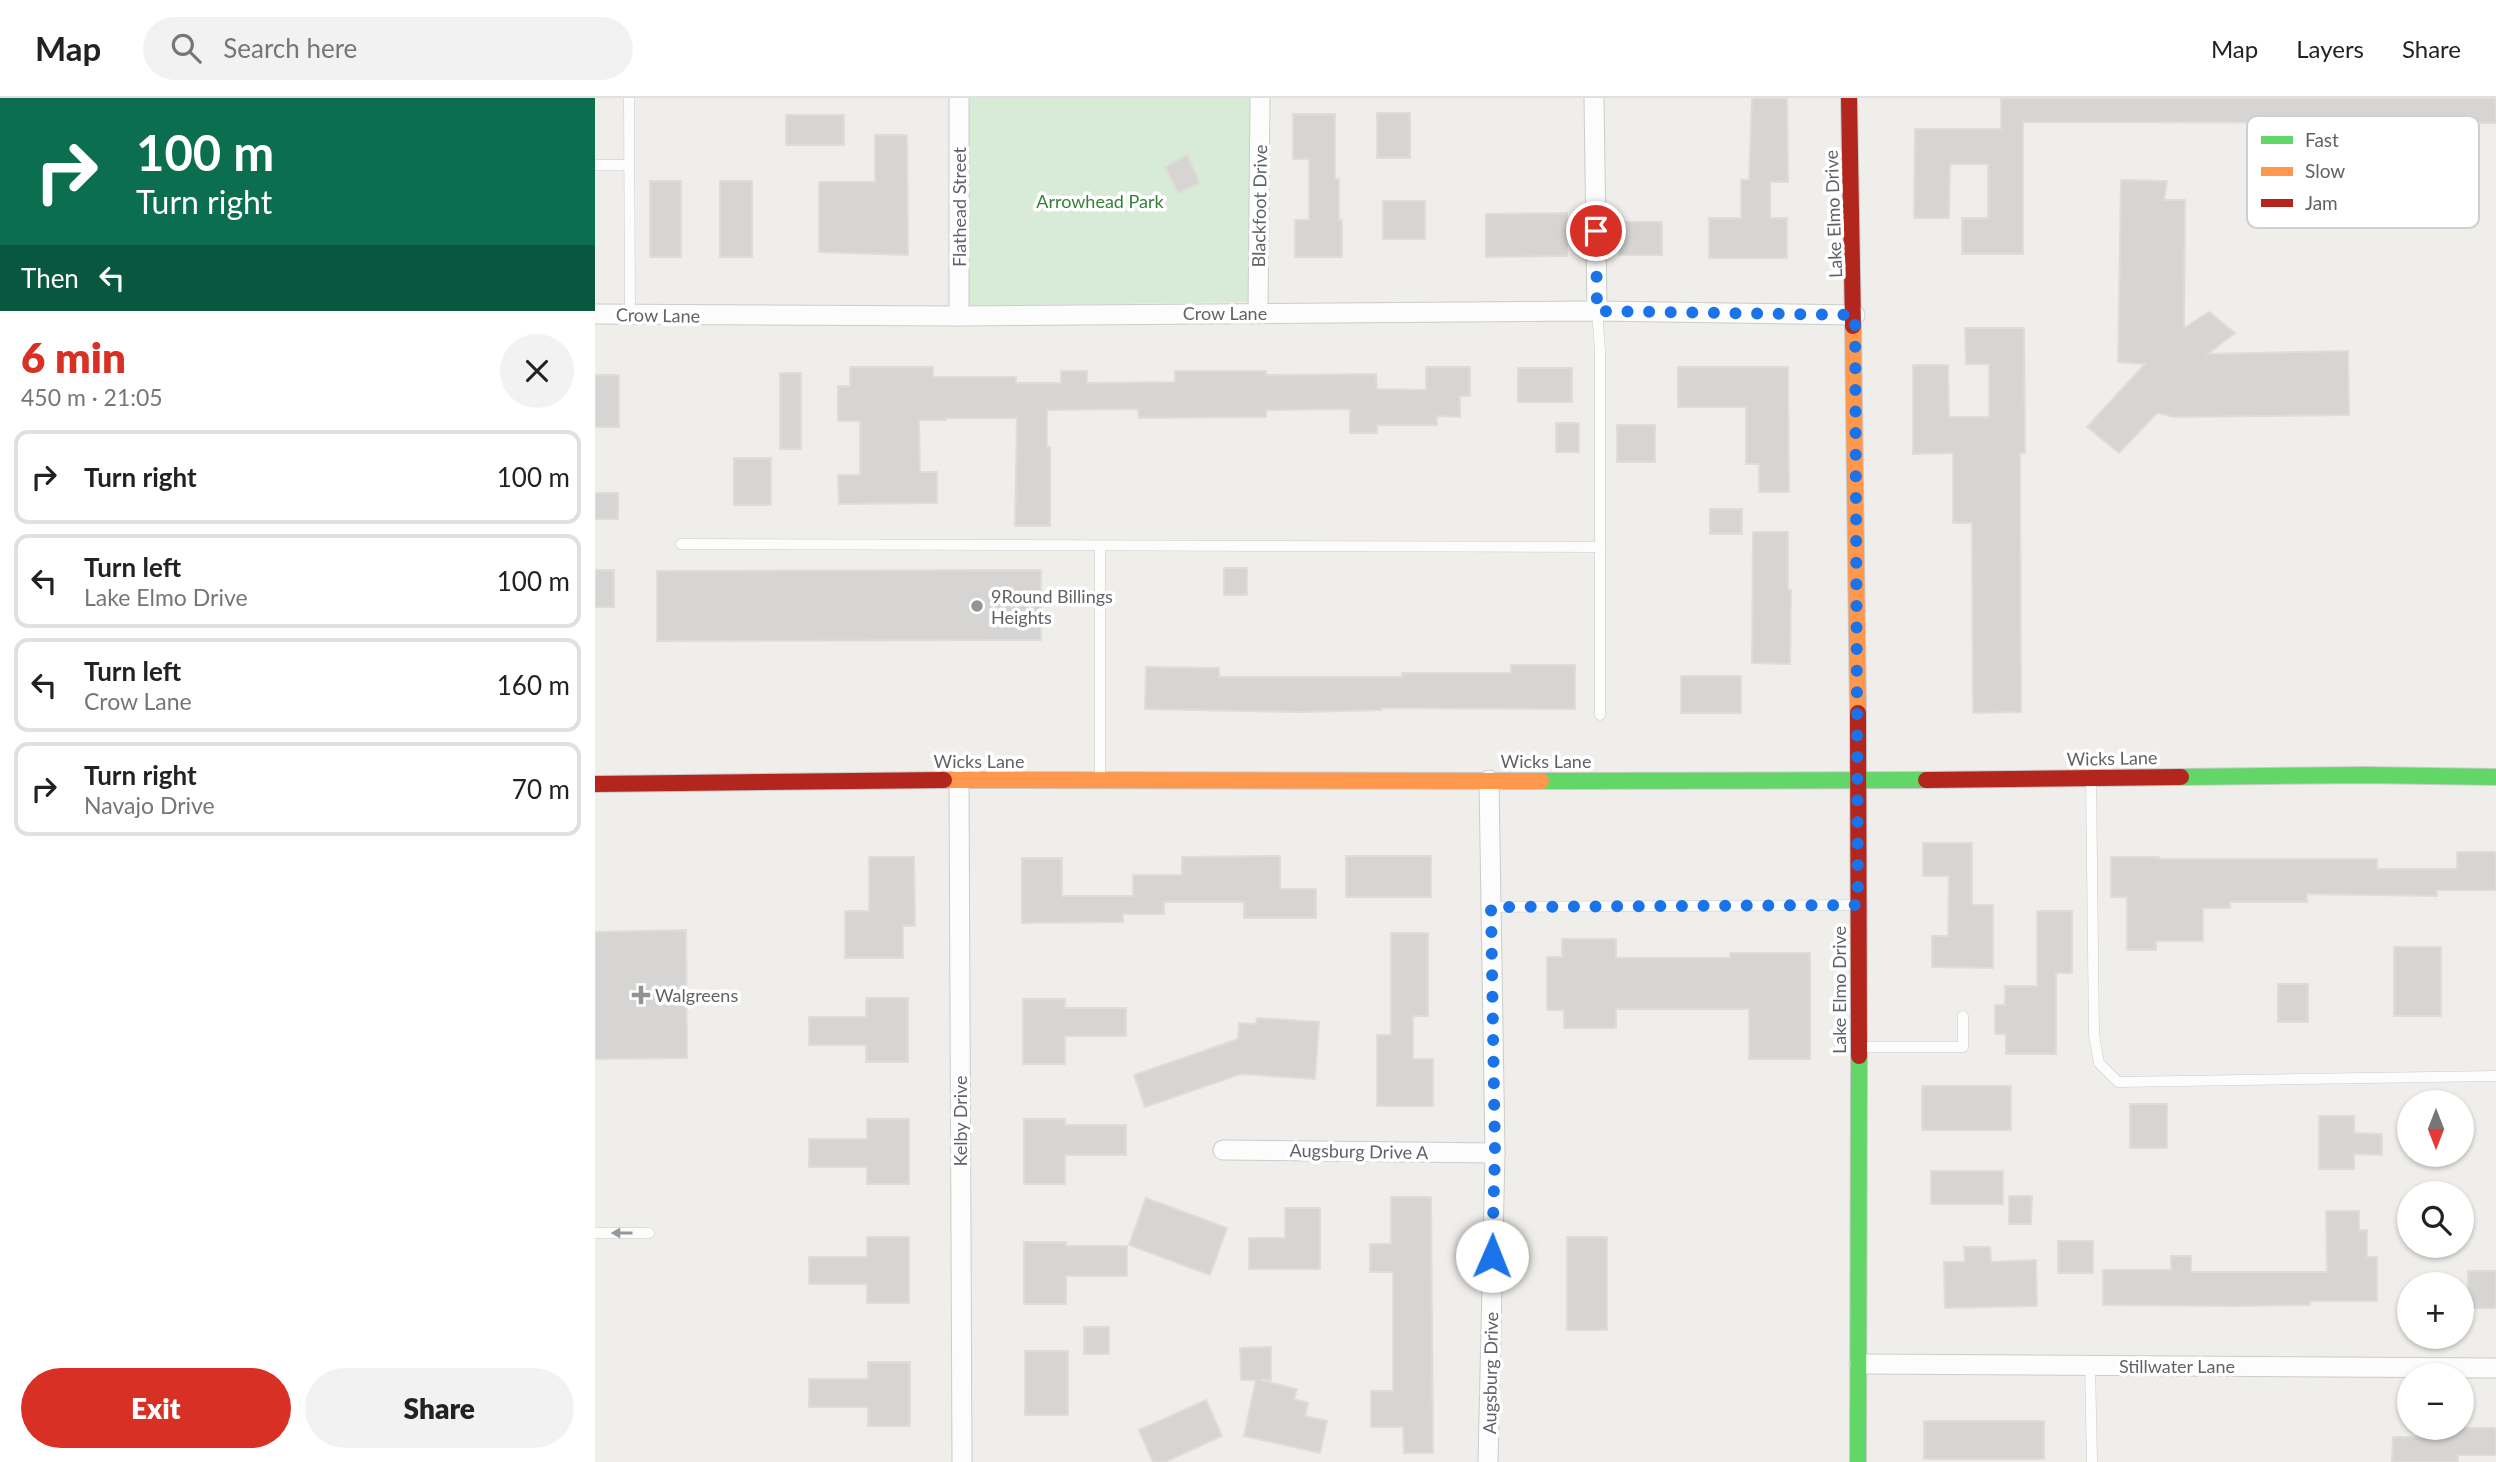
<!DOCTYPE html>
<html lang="en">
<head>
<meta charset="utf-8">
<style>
	body { margin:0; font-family:Lato,sans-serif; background:#f2f2f2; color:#222; height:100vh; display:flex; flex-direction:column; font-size:26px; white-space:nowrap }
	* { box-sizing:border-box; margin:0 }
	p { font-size:23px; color:#767676 }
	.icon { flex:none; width:38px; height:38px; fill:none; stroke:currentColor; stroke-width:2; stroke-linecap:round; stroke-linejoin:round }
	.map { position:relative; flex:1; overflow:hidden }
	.panel { display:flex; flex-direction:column; background:#fff; width:595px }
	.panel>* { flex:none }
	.banner { background:#0b6e4f; color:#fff; overflow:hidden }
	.needle { width:46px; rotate:180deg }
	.buttons { position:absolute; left:1802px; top:992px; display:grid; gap:14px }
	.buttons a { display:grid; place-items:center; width:77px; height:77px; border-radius:50%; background:#fff; box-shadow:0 2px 5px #0004; font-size:35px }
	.pin { position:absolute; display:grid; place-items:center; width:60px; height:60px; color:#fff; margin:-30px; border:4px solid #fff; border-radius:50%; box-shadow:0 2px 7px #0007 }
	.me { position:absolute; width:77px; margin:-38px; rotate:1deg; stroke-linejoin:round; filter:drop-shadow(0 0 5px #0008) }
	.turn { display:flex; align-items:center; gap:24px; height:147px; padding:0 21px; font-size:32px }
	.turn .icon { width:91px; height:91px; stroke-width:2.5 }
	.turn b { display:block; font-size:49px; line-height:60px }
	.then { display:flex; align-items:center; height:66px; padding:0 21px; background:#0003; gap:14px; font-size:26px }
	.round { display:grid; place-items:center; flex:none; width:74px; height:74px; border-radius:37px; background:#f2f2f2 }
	.head { display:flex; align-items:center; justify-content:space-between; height:119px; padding:0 21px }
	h1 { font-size:42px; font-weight:800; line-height:52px; color:#d93025 }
	.button { display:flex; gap:14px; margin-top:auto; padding:14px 21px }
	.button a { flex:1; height:80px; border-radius:42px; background:#d93025; color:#fff; font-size:28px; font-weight:800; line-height:80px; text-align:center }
	.button a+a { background:#f2f2f2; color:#222 }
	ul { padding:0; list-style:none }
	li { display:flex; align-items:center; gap:21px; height:94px; margin:0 14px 10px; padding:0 7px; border:4px solid #e0e0e0; border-radius:14px }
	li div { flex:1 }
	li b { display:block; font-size:26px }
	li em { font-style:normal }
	header { display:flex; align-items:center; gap:42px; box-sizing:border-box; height:98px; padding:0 35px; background:#fff; border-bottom:2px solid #e0e0e0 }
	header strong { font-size:33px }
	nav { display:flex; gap:38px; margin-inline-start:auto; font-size:24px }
	.search { width:490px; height:63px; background:#f2f2f2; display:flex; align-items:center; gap:18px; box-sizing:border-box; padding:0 24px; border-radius:38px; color:#767676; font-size:26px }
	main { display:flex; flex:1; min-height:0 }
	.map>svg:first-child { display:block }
</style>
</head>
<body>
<header>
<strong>Map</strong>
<div class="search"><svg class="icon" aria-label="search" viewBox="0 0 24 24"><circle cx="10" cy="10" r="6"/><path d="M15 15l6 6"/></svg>Search here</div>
<nav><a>Map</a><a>Layers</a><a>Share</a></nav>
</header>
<main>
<section class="panel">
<div class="banner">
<div class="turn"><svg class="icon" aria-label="right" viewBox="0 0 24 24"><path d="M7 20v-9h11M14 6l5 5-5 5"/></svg><div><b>100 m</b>Turn right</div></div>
<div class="then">Then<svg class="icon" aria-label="left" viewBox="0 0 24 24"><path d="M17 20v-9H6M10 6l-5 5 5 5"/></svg></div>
</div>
<div class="head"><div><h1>6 min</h1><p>450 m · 21:05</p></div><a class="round"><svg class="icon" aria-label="close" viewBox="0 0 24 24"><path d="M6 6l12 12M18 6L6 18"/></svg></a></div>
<ul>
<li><svg class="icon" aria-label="right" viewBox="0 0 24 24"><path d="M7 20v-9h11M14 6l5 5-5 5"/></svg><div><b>Turn right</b></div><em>100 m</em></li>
<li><svg class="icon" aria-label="left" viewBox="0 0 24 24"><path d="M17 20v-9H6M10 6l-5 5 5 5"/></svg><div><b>Turn left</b><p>Lake Elmo Drive</p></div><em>100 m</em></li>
<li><svg class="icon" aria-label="left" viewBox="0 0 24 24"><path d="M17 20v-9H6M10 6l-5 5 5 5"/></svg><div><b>Turn left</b><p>Crow Lane</p></div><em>160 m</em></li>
<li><svg class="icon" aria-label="right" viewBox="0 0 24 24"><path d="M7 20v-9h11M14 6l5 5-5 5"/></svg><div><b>Turn right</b><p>Navajo Drive</p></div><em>70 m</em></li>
</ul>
<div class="button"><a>Exit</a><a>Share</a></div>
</section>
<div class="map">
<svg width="1901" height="1364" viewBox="0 0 1901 1364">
	<rect width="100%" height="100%" fill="#efeeea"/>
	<polygon fill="#d8ebd6" points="367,0 662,0 653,204 364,208"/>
	<g fill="#d6d5d3" stroke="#deddd9" stroke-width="2">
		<polygon points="1157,0 1192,0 1193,84 1175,84 1175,120 1192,120 1192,160 1114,160 1114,120 1146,120 1146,82 1154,82"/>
		<polygon points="1406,0 1901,0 1901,25 1428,24 1428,156 1367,156 1367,120 1393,120 1393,66 1355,66 1354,120 1319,120 1320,31 1406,31"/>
		<rect x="782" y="15" width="33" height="45"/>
		<polygon points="698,16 740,16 740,81 744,81 744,122 747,122 747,159 700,159 700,122 714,122 714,61 698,61"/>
		<rect x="191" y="17" width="58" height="30"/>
		<polygon points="280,37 312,37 313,157 224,154 224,84 280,84"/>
		<polygon points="592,57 605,85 583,95 570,69"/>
		<polygon points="1526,82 1572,83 1569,102 1590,102 1589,230 1614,214 1640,235 1613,256 1753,253 1754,317 1579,319 1562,315 1524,355 1492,329 1550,266 1523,264"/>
		<rect x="55" y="83" width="31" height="76"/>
		<rect x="125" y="83" width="32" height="76"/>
		<rect x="788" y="103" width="42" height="38"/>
		<polygon points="972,115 972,158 891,159 891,116"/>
		<rect x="1024" y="124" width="43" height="33"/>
		<polygon points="1370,230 1429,230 1430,355 1425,355 1426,614 1378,615 1377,425 1358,425 1358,355 1318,356 1318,267 1353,267 1354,319 1394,319 1394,266 1371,266"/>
		<polygon points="255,269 338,269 338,279 421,279 421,285 466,285 466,273 492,273 492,285 580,284 580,273 671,273 671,277 781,276 782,291 831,292 831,269 875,269 875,298 865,298 865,319 842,318 842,327 782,327 782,335 755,335 755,311 671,312 671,319 544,320 543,311 452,312 452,349 455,349 455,428 420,428 422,320 351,320 351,322 324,322 325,374 342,374 342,405 244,406 243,377 265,377 265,323 243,323 243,288 255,288"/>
		<polygon points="1083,269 1193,269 1194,394 1164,394 1164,366 1151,366 1151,309 1083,309"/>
		<rect x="923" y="270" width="54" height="34"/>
		<rect x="185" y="275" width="21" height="76"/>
		<rect x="0" y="277" width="24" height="52"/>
		<rect x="961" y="325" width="23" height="29"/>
		<rect x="1022" y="327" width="38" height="37"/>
		<rect x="139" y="360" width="37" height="47"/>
		<rect x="0" y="395" width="23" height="26"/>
		<rect x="1115" y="411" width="32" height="25"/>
		<polygon points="1158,434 1193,434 1193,492 1196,492 1195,566 1157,565"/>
		<rect x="629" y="470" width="23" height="27"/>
		<rect x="0" y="472" width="19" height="37"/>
		<polygon points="446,472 446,542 62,543 62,473"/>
		<polygon points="916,567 980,567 980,611 786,610 786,612 707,614 550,611 551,569 624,570 624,579 807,579 807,575 916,575"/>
		<rect x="1086" y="578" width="60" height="37"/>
		<polygon points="1328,745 1377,745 1377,807 1398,807 1398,870 1337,869 1337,838 1353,838 1354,778 1328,778"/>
		<polygon points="1862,754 1901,754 1901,792 1842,792 1842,798 1712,796 1712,804 1635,804 1635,810 1608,810 1608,843 1561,843 1561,852 1532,852 1532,799 1516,799 1516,759 1564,759 1564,761 1782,761 1782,771 1862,771"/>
		<polygon points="685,758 685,791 721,791 721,820 649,820 649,804 569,804 569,816 528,816 528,824 427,825 427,760 467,760 467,798 538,798 538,777 587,777 587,759"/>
		<rect x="751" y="758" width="85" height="41"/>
		<polygon points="274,759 319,759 320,828 308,828 308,860 250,860 250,813 274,813"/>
		<polygon points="1442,813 1477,813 1477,875 1461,875 1461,956 1411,956 1411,936 1400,936 1400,907 1410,907 1410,888 1442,888"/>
		<polygon points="91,832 92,960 0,961 0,834"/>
		<polygon points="796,835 833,835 833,918 818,918 818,961 838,961 838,1008 782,1008 782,937 796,937"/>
		<polygon points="967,841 1021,841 1021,860 1135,860 1135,855 1215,855 1215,961 1154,961 1154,911 1021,911 1021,930 969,930 969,912 952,912 952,859 967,859"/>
		<rect x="1799" y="849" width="47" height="69"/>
		<rect x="1683" y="886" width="30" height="38"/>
		<polygon points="271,900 313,900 313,964 271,964 271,947 214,947 214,919 271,919"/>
		<polygon points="428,901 470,901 470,910 531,910 531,938 470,938 470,966 428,966"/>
		<polygon points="662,920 724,924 720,981 646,976 550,1009 539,977 643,941 644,925 661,926"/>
		<rect x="1327" y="988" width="89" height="44"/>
		<rect x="1535" y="1006" width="37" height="44"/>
		<polygon points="1724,1018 1759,1018 1759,1035 1787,1036 1787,1057 1759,1056 1759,1071 1724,1071"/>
		<polygon points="272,1021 314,1021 314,1086 272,1086 272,1069 214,1069 214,1041 272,1041"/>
		<polygon points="429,1021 470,1021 470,1027 531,1027 531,1057 470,1057 470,1086 429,1086"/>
		<rect x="1336" y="1073" width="72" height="33"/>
		<polygon points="1414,1098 1437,1098 1436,1126 1414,1126"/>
		<polygon points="796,1099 836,1099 838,1355 809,1355 808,1329 776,1329 776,1293 798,1293 798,1174 775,1174 775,1146 796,1146"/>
		<polygon points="551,1100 632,1130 615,1177 534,1147"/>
		<polygon points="690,1110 725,1110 725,1171 654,1171 654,1140 690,1140"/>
		<polygon points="1731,1113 1764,1113 1764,1132 1772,1132 1772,1159 1782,1159 1782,1203 1715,1203 1715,1207 1641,1208 1508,1207 1508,1172 1576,1172 1576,1158 1596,1158 1596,1174 1732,1174"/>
		<polygon points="272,1139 314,1139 314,1205 272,1205 272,1186 214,1186 214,1159 272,1159"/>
		<rect x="972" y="1139" width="40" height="93"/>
		<rect x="1463" y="1143" width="35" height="32"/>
		<polygon points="429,1144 471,1144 471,1148 532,1148 532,1178 471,1178 471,1206 429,1206"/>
		<polygon points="1369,1149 1395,1149 1396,1164 1441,1162 1442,1208 1350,1210 1349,1164 1370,1164"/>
		<rect x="1873" y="1173" width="28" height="37"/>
		<rect x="489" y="1229" width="25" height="27"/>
		<polygon points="676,1249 676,1282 665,1282 702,1291 699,1301 713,1305 710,1318 732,1323 725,1355 649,1338 661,1282 646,1282 645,1250"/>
		<rect x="430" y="1253" width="43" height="64"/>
		<polygon points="273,1264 315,1264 315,1328 273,1328 273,1309 214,1309 214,1281 273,1281"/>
		<polygon points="611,1302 627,1338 570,1364 558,1364 544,1332"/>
		<rect x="1329" y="1323" width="120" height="38"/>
		<polygon points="1831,1330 1901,1330 1901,1357 1863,1357 1863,1364 1797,1364 1798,1339 1831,1339"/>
	</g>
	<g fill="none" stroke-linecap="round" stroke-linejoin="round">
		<g stroke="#cbcccc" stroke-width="11">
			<g id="lane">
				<polyline points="34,0 35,216"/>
				<polyline points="0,67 34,67"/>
				<polyline points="1002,213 1005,252 1005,617"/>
				<polyline points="86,446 1005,449"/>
				<polyline points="505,448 505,682"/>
				<polyline points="1496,680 1499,937 1504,965 1523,984 1901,978"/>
				<polyline points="896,809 1262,807"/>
				<polyline points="1267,949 1368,949 1368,918"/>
				<polyline points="0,1135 54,1135"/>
				<polyline points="1495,1267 1497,1364"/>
			</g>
		</g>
		<g stroke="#cbcccc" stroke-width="21">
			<g id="street">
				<polyline points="364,0 364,218"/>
				<polyline points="999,0 1002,213"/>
				<polyline points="663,215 665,0"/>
				<polyline points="0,216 364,218 1002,213 1260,217"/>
				<polyline points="364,682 367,1364"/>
				<polyline points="628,1052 900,1055"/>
				<polyline points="1264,1266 1901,1270"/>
				<polyline points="893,1364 900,1055 894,682"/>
			</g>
		</g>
		<g stroke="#cacacb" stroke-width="18">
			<g id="fast">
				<polyline points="1586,679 1770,677 1901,679"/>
				<polyline points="946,683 1331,682"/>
				<polyline points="1263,1364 1264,958"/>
			</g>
		</g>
		<g stroke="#cacacb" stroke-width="18">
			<g id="slow">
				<polyline points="1258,228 1263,615"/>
				<polyline points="349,682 946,683"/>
			</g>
		</g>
		<g stroke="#cacacb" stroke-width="18">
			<g id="jam">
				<polyline points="1254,0 1258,228"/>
				<polyline points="1263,615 1264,958"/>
				<polyline points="1331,682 1586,679"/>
				<polyline points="0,686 349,682"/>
			</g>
		</g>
		<use href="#lane" stroke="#fdfcfc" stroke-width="10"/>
		<use href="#street" stroke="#fdfcfc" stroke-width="19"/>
		<use href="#fast" stroke="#63d668" stroke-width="16"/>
		<use href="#slow" stroke="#ff974d" stroke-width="16"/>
		<use href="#jam" stroke="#b3261e" stroke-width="16"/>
	</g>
	<defs><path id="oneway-solid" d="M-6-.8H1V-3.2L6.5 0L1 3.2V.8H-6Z" transform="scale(1.75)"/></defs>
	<use fill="#96999c" href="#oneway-solid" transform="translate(27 1135) rotate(180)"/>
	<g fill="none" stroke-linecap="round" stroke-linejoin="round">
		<polyline stroke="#1a73e8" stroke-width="12" stroke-dasharray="0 21.6" points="897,1158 900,1055 896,809 1263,807 1260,217 1002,213 1001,133"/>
	</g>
	<g fill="#919496" stroke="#fff" stroke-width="2.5">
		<circle cx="382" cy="508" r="7"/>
		<path d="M42.5 886.5h7v7h7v7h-7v7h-7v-7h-7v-7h7z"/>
	</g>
	<g text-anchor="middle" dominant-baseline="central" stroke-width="7" stroke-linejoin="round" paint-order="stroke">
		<g font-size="18" fill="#348238" stroke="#fff">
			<text x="505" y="103">Arrowhead Park</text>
		</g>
		<g font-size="18" fill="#5f6368" stroke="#fff">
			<text transform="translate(664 108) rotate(-89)">Blackfoot Drive</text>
			<text transform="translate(364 109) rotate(-90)">Flathead Street</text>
			<text transform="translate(1238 116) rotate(-92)">Lake Elmo Drive</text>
			<text x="630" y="215">Crow Lane</text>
			<text transform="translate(63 217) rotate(1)">Crow Lane</text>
			<text transform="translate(1517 660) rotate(-1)">Wicks Lane</text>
			<text x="384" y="663">Wicks Lane</text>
			<text x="951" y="663">Wicks Lane</text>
			<text transform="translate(1244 892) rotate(-90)">Lake Elmo Drive</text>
			<text transform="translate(365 1023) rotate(-90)">Kelby Drive</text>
			<text transform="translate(764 1053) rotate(1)">Augsburg Drive A</text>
			<text x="1582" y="1268">Stillwater Lane</text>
			<text transform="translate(895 1275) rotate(-89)">Augsburg Drive</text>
		</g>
		<g font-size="18" fill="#5f6368" stroke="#fff" text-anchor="start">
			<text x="396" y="498">9Round Billings<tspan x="396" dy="21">Heights</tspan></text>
			<text x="60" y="897">Walgreens</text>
		</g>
	</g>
	<rect x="1652" y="18" width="232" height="112" rx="10" fill="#fff" stroke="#cfd0d2" stroke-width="2"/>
	<rect x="1666" y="38" width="32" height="8" fill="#63d668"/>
	<rect x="1666" y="69" width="32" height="9" fill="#ff974d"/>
	<rect x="1666" y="101" width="32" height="8" fill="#b3261e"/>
	<g font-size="19" fill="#5f6368">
		<text x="1710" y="49">Fast</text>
		<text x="1710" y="80">Slow</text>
		<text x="1710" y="112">Jam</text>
	</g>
</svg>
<div class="buttons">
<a><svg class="needle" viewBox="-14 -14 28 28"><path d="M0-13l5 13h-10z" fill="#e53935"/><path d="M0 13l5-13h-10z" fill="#767676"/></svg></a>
<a><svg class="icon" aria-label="search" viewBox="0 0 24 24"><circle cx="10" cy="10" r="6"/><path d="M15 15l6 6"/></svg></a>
<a>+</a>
<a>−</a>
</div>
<div class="pin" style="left:1001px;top:133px;background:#d93025"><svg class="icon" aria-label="arrive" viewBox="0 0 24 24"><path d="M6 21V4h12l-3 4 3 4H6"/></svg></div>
<svg class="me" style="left:897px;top:1158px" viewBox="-20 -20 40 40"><circle r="19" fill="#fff"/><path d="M0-13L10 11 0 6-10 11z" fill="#1a73e8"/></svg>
</div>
</main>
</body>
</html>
